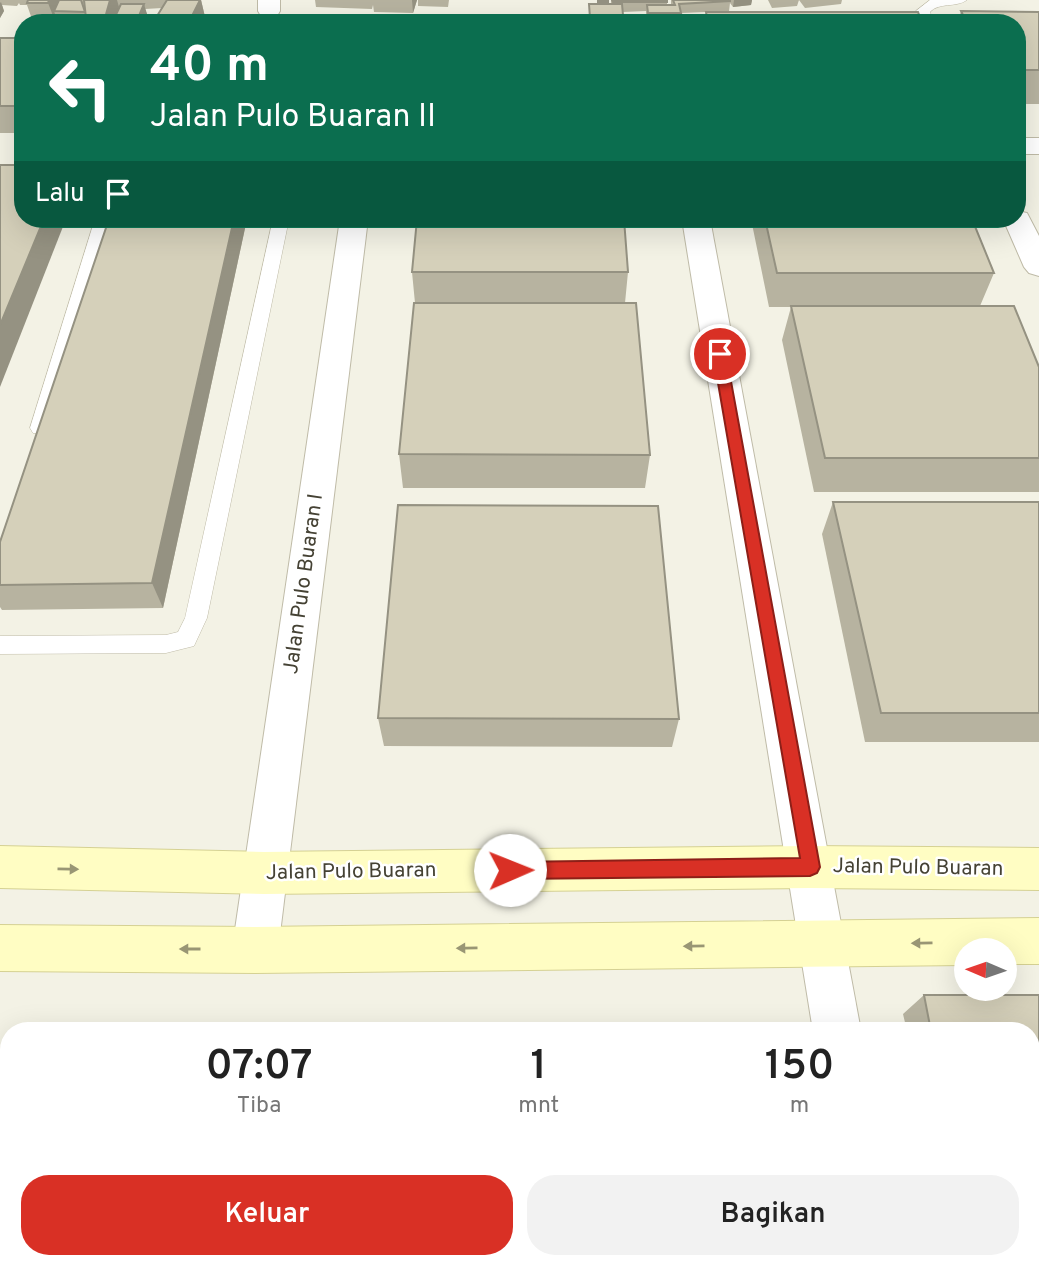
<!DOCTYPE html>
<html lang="id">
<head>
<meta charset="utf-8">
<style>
	body { margin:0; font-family:Overpass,sans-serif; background:#f2f2f2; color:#222; height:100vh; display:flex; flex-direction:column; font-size:26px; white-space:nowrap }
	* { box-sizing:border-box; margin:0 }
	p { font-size:23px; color:#767676 }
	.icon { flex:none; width:38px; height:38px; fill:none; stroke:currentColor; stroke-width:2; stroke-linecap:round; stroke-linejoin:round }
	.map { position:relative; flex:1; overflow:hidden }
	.panel { position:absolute; left:0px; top:1022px; width:1040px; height:247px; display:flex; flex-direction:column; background:#fff; border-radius:28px 28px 0 0; box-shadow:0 7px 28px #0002 }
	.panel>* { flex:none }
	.guide { position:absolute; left:14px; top:14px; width:1012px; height:214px; border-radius:28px; box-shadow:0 7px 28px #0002; background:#0b6e4f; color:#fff; overflow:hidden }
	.needle { width:46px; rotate:272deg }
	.fabs { position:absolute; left:954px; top:938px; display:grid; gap:14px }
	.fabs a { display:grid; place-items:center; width:63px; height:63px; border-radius:50%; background:#fff; box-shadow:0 7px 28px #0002; font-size:35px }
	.pin { position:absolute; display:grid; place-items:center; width:60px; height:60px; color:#fff; margin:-30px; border:4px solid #fff; border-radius:50%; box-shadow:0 2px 7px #0007 }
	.me { position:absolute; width:77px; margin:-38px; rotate:89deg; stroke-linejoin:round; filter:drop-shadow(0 0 5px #0008) }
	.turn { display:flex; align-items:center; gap:24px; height:147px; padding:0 21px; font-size:32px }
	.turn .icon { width:91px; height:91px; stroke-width:2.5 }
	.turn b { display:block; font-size:49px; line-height:60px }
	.then { display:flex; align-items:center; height:66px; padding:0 21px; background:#0003; gap:14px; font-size:26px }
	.eta { display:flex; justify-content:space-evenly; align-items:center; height:119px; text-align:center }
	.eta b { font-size:42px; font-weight:600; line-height:49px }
	.button { display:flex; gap:14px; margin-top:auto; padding:14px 21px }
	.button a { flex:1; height:80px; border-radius:28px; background:#d93025; color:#fff; font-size:28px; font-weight:600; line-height:80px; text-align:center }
	.button a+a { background:#f2f2f2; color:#222 }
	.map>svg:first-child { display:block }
</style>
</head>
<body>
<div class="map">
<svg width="1039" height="1268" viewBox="0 0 1039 1268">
	<rect width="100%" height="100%" fill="#f3f2e5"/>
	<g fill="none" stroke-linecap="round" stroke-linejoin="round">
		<g stroke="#bfbba7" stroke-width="1">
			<g id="lane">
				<path d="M 930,0 L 967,0 C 956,8 939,2 930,12 L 934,23 L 920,23 L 916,11 Z"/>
				<polygon points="95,219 111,219 50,428 47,433 33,433 30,428"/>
				<polygon points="273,219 289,219 207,618 194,646 166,653 0,654 0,636 166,635 178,632 185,618"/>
			</g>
		</g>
		<g stroke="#bfbba7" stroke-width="2">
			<g id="street">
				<polygon points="258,0 280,0 280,11 277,16 261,16 258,11"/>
				<rect x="1017" y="138" width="22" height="16"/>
				<polygon points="1017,211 1027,213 1039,236 1039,276 1029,273 1024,267 1003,219 1017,219"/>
				<polygon points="340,219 368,219 278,950 271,966 255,973 239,966 232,950"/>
				<polygon points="682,219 710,219 861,1031 813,1031"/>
				<polygon points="846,1260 900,1260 901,1268 847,1268"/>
			</g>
		</g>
		<g stroke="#d5d193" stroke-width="2">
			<g id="secondary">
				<polygon points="0,846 264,852 810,846 1039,848 1039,890 810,888 264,894 0,888"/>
				<polygon points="1039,918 1039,964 1004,964 1004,950 966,950 966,965 255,973 0,971 0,925 255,927"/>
			</g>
		</g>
		<use href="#lane" fill="#fff" fill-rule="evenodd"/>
		<use href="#street" fill="#fff" fill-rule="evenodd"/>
		<use href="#secondary" fill="#fffdc3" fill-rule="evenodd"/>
	</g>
	<g fill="#b7b3a0" fill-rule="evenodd">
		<polygon points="0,0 201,0 205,17 202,23 159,23 157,16 162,8 145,9 147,14 143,23 87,23 87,21 57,20 56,17 55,21 33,22 27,5 20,5 19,3 17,6 2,5 4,11 0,18"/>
		<polygon points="315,0 417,0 413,13 374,12 373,5 372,9 316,7"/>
		<polygon points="418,0 449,0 448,7 418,6"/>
		<path d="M 598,0 L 608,0 L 608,4 L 611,4 L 611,0 L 667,0 L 667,5 L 671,5 L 671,0 L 752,0 L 751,5 L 733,7 L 730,3 L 729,11 L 710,12 L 922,23 L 705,23 L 706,12 L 681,13 L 680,22 L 678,23 L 346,23 L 589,18 L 589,4 L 598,4 ZM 646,11 L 646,15 L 623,15 L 623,12 Z"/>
		<polygon points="768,0 799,0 797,6 772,8"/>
		<polygon points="799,0 842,0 841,4 805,8"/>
		<polygon points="961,11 1039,12 1039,104 1017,104 1017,23 958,23"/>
		<rect x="0" y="38" width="23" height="95"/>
		<polygon points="109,219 247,219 163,608 2,610 0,607 0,542"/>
		<polygon points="751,219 972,219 994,273 980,306 1039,367 1039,492 814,492 782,340 791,307 769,307"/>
		<polygon points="412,272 628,272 625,303 650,455 645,488 403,488 399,454 415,303"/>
		<polygon points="833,502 1039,502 1039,742 865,742 822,534"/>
		<polygon points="378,718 679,719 672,747 384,746"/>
		<polygon points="924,995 1039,995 1039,1268 954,1268 952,1260 1031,1260 1031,1031 907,1031 903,1014"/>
		<polygon points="71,1260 428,1260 427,1268 61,1268"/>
	</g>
	<g fill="#959282">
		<polygon points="49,0 58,0 60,7 54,11 56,17 55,21 48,3"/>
		<polygon points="110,0 117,0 119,7 114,23 107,23 105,18"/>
		<polygon points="200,0 201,0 205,17 202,23 192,23 191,18"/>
		<polygon points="412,0 417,0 413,13"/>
		<polygon points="734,0 752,0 751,5 733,7"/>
		<polygon points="1,2 4,11 0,18 0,3"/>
		<polygon points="144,4 147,14 143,23 136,23"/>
		<polygon points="44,219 66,219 0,387 0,325"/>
		<polygon points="234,219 247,219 163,608 152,583"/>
		<polygon points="423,1260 428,1260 427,1268 424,1268 423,1267"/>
	</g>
	<g fill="#d5d0ba" stroke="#959282" stroke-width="2">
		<polygon points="28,0 49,0 48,3 27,3"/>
		<polygon points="59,0 81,0 85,12 54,11"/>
		<polygon points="84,0 110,0 105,18 86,18"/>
		<polygon points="167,0 200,0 191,18 157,16"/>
		<rect x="598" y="0" width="10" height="2"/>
		<polygon points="612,0 667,0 667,2 613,2"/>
		<polygon points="673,0 730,0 730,1 679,4 681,13 648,13 647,5 675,5"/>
		<polygon points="121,4 144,4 136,23 112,23"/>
		<polygon points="589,4 622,4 623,15 678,15 679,21 605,21 605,18 590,18"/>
		<polygon points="961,11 1039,12 1039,70 1017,70 1017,23 967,23"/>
		<polygon points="706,12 918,12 922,23 708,23"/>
		<polygon points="347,18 605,18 605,23 346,23"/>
		<rect x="0" y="38" width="23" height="68"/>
		<polygon points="0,165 23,165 23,219 44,219 0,325"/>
		<polygon points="109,219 234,219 152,583 0,585 0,542"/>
		<polygon points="417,219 624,219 628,272 412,272"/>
		<polygon points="765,219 972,219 994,273 777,273"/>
		<polygon points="414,303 636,303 650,455 399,454"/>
		<polygon points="791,306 1014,306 1039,367 1039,458 825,458"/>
		<polygon points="833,502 1039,502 1039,713 881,713"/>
		<polygon points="398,505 658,506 679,719 378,718"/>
		<polygon points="924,995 1039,995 1039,1268 982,1268 980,1260 1031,1260 1031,1031 931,1031"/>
		<polygon points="312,1029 451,1030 451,1031 312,1031"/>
		<polygon points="71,1260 423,1260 423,1267 197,1266 195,1268 61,1268"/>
		<polygon points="558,1260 749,1260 750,1268 558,1268"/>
	</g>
	<defs><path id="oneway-solid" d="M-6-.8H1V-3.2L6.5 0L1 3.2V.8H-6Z" transform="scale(1.75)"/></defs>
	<g fill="#999674">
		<use href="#oneway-solid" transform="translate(68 869) rotate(1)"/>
		<use href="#oneway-solid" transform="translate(922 943) rotate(179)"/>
		<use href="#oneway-solid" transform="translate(694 946) rotate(179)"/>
		<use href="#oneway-solid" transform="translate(467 948) rotate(179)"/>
		<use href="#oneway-solid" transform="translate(190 949) rotate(-180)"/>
	</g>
	<polygon fill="#d93025" stroke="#8d1f18" stroke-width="2" points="720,350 726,354 820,867 817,873 810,876 510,879 503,876 501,870 503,864 510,862 800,858 713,354"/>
	<g text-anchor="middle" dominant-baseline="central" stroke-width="5" stroke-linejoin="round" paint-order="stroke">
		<g font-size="21" fill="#454234" stroke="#fff">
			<text transform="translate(304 584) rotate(-82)">Jalan Pulo Buaran I</text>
			<text transform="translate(918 868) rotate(1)">Jalan Pulo Buaran</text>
			<text transform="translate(351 872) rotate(-1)">Jalan Pulo Buaran</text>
		</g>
	</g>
</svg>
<div class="fabs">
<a><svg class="needle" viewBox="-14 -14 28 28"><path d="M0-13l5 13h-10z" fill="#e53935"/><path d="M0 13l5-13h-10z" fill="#767676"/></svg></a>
</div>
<div class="pin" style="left:720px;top:354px;background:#d93025"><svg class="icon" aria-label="arrive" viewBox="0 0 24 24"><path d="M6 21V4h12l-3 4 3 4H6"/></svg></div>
<svg class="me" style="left:510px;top:870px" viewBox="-20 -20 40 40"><circle r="19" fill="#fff"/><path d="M0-13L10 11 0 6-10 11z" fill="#d93025"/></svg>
<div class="guide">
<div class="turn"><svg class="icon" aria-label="left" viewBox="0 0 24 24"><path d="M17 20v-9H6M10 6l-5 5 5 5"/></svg><div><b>40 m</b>Jalan Pulo Buaran II</div></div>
<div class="then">Lalu<svg class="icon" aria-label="arrive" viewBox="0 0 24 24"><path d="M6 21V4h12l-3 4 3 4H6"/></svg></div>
</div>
<section class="panel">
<div class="eta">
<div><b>07:07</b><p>Tiba</p></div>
<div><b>1</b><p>mnt</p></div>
<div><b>150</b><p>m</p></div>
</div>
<div class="button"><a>Keluar</a><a>Bagikan</a></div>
</section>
</div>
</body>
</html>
